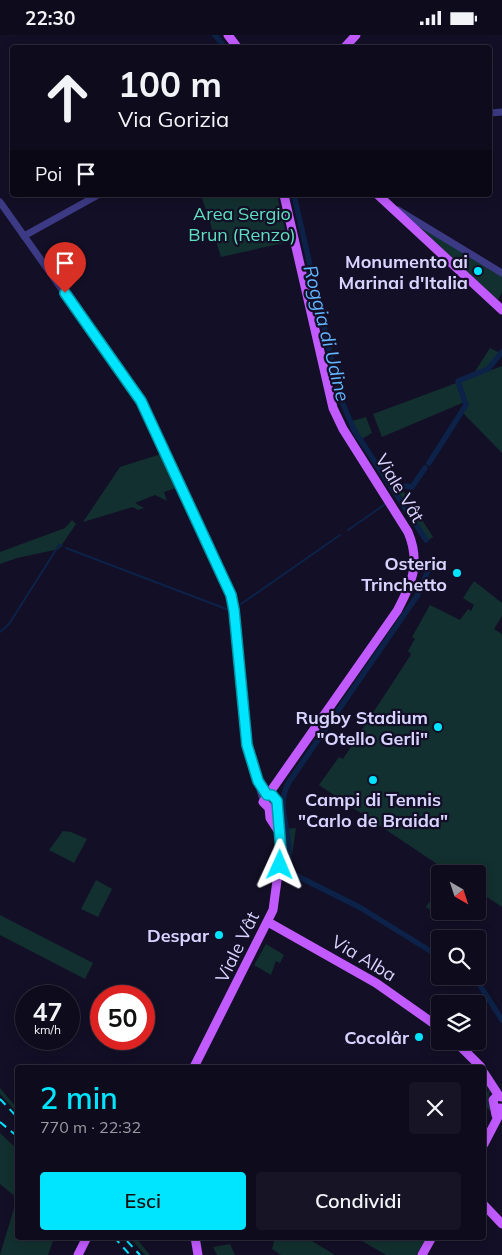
<!DOCTYPE html>
<html lang="it">
<head>
<meta charset="utf-8">
<style>
	body { margin:0; font-family:Mulish,sans-serif; background:#171425; color:#f1f3f6; height:100vh; display:flex; flex-direction:column; font-size:19px; white-space:nowrap }
	* { box-sizing:border-box; margin:0 }
	p { font-size:16px; color:#9b9ba3 }
	.icon { flex:none; width:28px; height:28px; fill:none; stroke:currentColor; stroke-width:2; stroke-linecap:round; stroke-linejoin:round }
	.map { position:relative; flex:1; overflow:hidden }
	.sheet { position:absolute; left:15px; top:1030px; width:471px; height:175px; display:flex; flex-direction:column; background:#0e0b1c; border-radius:5px; box-shadow:0 2px 12px #0003,0 0 0 1px #2e2b3b }
	.sheet>* { flex:none }
	.banner { position:absolute; left:10px; top:10px; width:482px; height:152px; border-radius:5px; box-shadow:0 2px 12px #0003,0 0 0 1px #2e2b3b; background:#0e0b1c; color:#f1f3f6; overflow:hidden }
	.needle { width:32px; rotate:141deg }
	.fabs { position:absolute; left:431px; top:830px; display:grid; gap:10px }
	.fabs a { display:grid; place-items:center; width:55px; height:55px; border-radius:5px; background:#0e0b1c; box-shadow:0 2px 12px #0003,0 0 0 1px #2e2b3b; font-size:25px }
	.speed { position:absolute; left:15px; top:950px; display:flex; gap:10px; font-size:25px; font-weight:700; text-align:center }
	.speed>* { display:grid; place-content:center; width:65px; height:65px; border-radius:50%; background:#0e0b1c; box-shadow:0 2px 12px #0003,0 0 0 1px #2e2b3b; line-height:1 }
	.speed small { font-size:12px; font-weight:400 }
	.speed .limit { border:8px solid #d22; background:#fff; color:#111 }
	.pin { position:absolute; display:grid; place-items:center; width:42px; height:42px; color:#fff; margin:-51px -21px; border-radius:50% 50% 50% 0; rotate:-45deg; box-shadow:0 0 5px #0007 }
	.pin .icon { rotate:45deg }
	.me { position:absolute; width:55px; margin:-28px; rotate:1deg; stroke-linejoin:round; filter:drop-shadow(0 0 4px #0008) }
	.turn { display:flex; align-items:center; gap:18px; height:105px; padding:0 25px; font-size:22px }
	.turn .icon { width:65px; height:65px; stroke-width:2.5 }
	.turn b { display:block; font-size:35px; line-height:42px }
	.then { display:flex; align-items:center; height:48px; padding:0 25px; background:#0003; gap:10px; font-size:19px }
	.round { display:grid; place-items:center; flex:none; width:52px; height:52px; border-radius:5px; background:#171425 }
	.overview { display:flex; align-items:center; justify-content:space-between; height:85px; padding:0 25px }
	h1 { font-size:30px; font-weight:600; line-height:38px; color:#00e5ff }
	.primary-button { display:flex; gap:10px; margin-top:auto; padding:10px 25px }
	.primary-button a { flex:1; height:58px; border-radius:5px; background:#00e5ff; color:#111; font-size:20px; font-weight:600; line-height:58px; text-align:center }
	.primary-button a+a { background:#171425; color:#f1f3f6 }
	.status { display:flex; justify-content:space-between; align-items:center; height:35px; padding:0 25px; background:#0e0b1c; direction:ltr }
	.status svg { height:14px; fill:currentColor }
	.map>svg:first-child { display:block }
</style>
</head>
<body>
<div class="status"><b>22:30</b><svg viewBox="0 0 49 12"><path d="M0 12V9h3v3zM5 12V6h3v6zM10 12V3h3v9zM15 12V0h3v12zM26 1h20v11H26zM47 4h2v5h-2z"/></svg></div>
<div class="map">
<svg width="502" height="1220" viewBox="0 0 502 1220">
	<rect width="100%" height="100%" fill="#130f26"/>
	<g fill="#12302f">
		<polygon points="201,160 277,160 288,207 221,222"/>
		<polygon points="411,186 502,241 502,257 498,265"/>
		<polygon points="490,313 500,318 488,333 474,338"/>
		<polygon points="502,331 502,418 463,378 468,370 467,366 382,402 373,379"/>
		<polygon points="366,382 372,398 362,404 352,386"/>
		<polygon points="161,419 176,453 164,457 167,466 155,460 135,468 144,473 138,475 133,472 83,487 120,432"/>
		<polygon points="400,451 433,502 428,505 396,453"/>
		<polygon points="72,485 76,489 59,514 17,523 0,529 0,517 65,493"/>
		<polygon points="474,546 502,568 502,581 494,594 502,599 502,872 478,856 478,839 452,839 319,750 339,722 343,724 410,621 411,619 408,616 415,604 412,602 430,570 460,585 468,574 471,576 474,570 463,563"/>
		<polygon points="296,793 290,835 292,817 287,794"/>
		<polygon points="63,796 71,797 87,804 74,828 49,815"/>
		<polygon points="96,845 112,854 98,882 81,874"/>
		<polygon points="440,851 441,876 439,881 426,872"/>
		<polygon points="0,880 93,928 85,944 0,900"/>
		<polygon points="266,909 284,920 280,928 276,926 271,940 254,930"/>
		<polygon points="0,1053 17,1073 17,1078 0,1059"/>
		<polygon points="490,1054 488,1066 491,1076 484,1071 484,1060"/>
		<polygon points="0,1098 17,1114 18,1202 54,1203 48,1220 0,1220 17,1163 0,1149"/>
		<polygon points="130,1203 136,1203 150,1220 145,1220"/>
		<polygon points="275,1203 307,1203 335,1220 281,1220 272,1214"/>
		<polygon points="357,1203 427,1203 416,1220 386,1220"/>
		<polygon points="230,1209 235,1220 217,1220 213,1212"/>
	</g>
	<g fill="none" stroke-linecap="round" stroke-linejoin="round">
		<g stroke="#0c2248" stroke-width="2">
			<polyline points="394,459 396,458"/>
			<polyline points="348,495 384,470"/>
			<polyline points="66,513 229,575"/>
			<polyline points="241,569 340,500"/>
			<polyline points="0,597 9,589 59,510 62,511"/>
		</g>
		<g stroke="#0c2248" stroke-width="5.5">
			<polyline points="215,0 223,10"/>
			<polyline points="294,160 340,362 354,395 426,505"/>
			<polyline points="429,428 466,370 458,346 488,334 502,317"/>
			<polyline points="406,451 412,452 425,433"/>
			<path d="M 432,526 L 417,561 L 289,747 C 276,769 288,789 289,813 C 290,821 287,829 289,837 L 361,873 L 440,922"/>
			<polyline points="474,941 502,985"/>
		</g>
		<g stroke="#3d3a85" stroke-width="7">
			<polyline points="490,78 502,77"/>
			<polyline points="0,167 141,366 231,560 235,575 247,709 263,765"/>
			<polyline points="398,175 502,238"/>
			<polyline points="24,201 98,160"/>
		</g>
		<g stroke="#c25bff" stroke-width="9">
			<polyline points="228,0 237,12"/>
			<polyline points="345,12 356,0"/>
			<polyline points="378,160 502,275"/>
			<path d="M 268,760 L 397,576 C 412,548 421,528 408,497 L 343,394 L 333,373 L 284,160"/>
			<polyline points="268,887 376,948 440,993"/>
			<polyline points="455,1006 481,1032"/>
			<polyline points="194,1032 273,875 281,816 277,766 275,762 268,760 263,767 269,773 270,783 279,797"/>
			<polyline points="484,1038 499,1061"/>
			<polyline points="496,1080 493,1065 497,1061 502,1062"/>
			<polyline points="484,1109 498,1082 500,1073"/>
			<polyline points="484,1170 502,1189"/>
			<polyline points="195,1202 198,1220"/>
			<polyline points="78,1220 87,1202"/>
			<polyline points="422,1220 432,1202"/>
		</g>
		<g stroke="#00e5ff" stroke-width="2" stroke-dasharray="8 6" stroke-linecap="butt">
			<polyline points="0,1064 18,1083"/>
			<polyline points="0,1087 18,1102"/>
			<polyline points="114,1202 130,1220"/>
			<polyline points="127,1206 140,1220"/>
		</g>
	</g>
	<g fill="none" stroke-linecap="round" stroke-linejoin="round">
		<g stroke="#0095a6" stroke-width="12">
			<polyline id="route" points="65,258 141,366 231,560 234,575 247,710 258,746 267,760 272,760 277,766 281,816 280,830"/>
		</g>
		<use href="#route" stroke="#00e5ff" stroke-width="9"/>
	</g>
	<g fill="#00e5ff" stroke="#130f26" stroke-width="2">
		<circle cx="478" cy="236" r="5"/>
		<circle cx="457" cy="538" r="5"/>
		<circle cx="438" cy="692" r="5"/>
		<circle cx="373" cy="745" r="5"/>
		<circle cx="219" cy="900" r="5"/>
		<circle cx="419" cy="1002" r="5"/>
	</g>
	<g text-anchor="middle" dominant-baseline="central" stroke-width="4.5" stroke-linejoin="round" paint-order="stroke">
		<g font-size="18" fill="#5fe0c0" stroke="#130f26">
			<text x="242" y="178">Area Sergio<tspan x="242" dy="21">Brun (Renzo)</tspan></text>
		</g>
		<g font-size="18" font-weight="bold" fill="#d9d4ff" stroke="#130f26" text-anchor="end">
			<text x="468" y="226">Monumento ai<tspan x="468" dy="21">Marinai d'Italia</tspan></text>
			<text x="447" y="528">Osteria<tspan x="447" dy="21">Trinchetto</tspan></text>
			<text x="428" y="682">Rugby Stadium<tspan x="428" dy="21">"Otello Gerli"</tspan></text>
			<text x="373" y="764" text-anchor="middle">Campi di Tennis<tspan x="373" dy="21">"Carlo de Braida"</tspan></text>
			<text x="209" y="900">Despar</text>
			<text x="409" y="1002">Cocolâr</text>
		</g>
		<g font-size="18" fill="#d9d4ff" stroke="#130f26">
			<text transform="translate(400 453) rotate(59)">Viale Vât</text>
			<text transform="translate(237 912) rotate(-64)">Viale Vât</text>
			<text transform="translate(364 923) rotate(31)">Via Alba</text>
		</g>
		<g font-size="19" font-style="italic" fill="#62b6ff" stroke="#130f26">
			<text transform="translate(327 298) rotate(76)">Roggia di Udine</text>
		</g>
	</g>
</svg>
<div class="fabs">
<a><svg class="needle" viewBox="-14 -14 28 28"><path d="M0-13l5 13h-10z" fill="#e53935"/><path d="M0 13l5-13h-10z" fill="#9b9ba3"/></svg></a>
<a><svg class="icon" aria-label="search" viewBox="0 0 24 24"><circle cx="10" cy="10" r="6"/><path d="M15 15l6 6"/></svg></a>
<a><svg class="icon" aria-label="layers" viewBox="0 0 24 24"><path d="M12 4l9 5-9 5-9-5zM3 14l9 5 9-5"/></svg></a>
</div>
<div class="speed"><div>47<small>km/h</small></div><div class="limit">50</div></div>
<div class="pin" style="left:65px;top:258px;background:#d93025"><svg class="icon" aria-label="arrive" viewBox="0 0 24 24"><path d="M6 21V4h12l-3 4 3 4H6"/></svg></div>
<svg class="me" style="left:280px;top:830px" viewBox="-20 -20 40 40"><path d="M0-17L14 15 0 8-14 15z" fill="#00e5ff" stroke="#fff" stroke-width="4"/></svg>
<div class="banner">
<div class="turn"><svg class="icon" aria-label="ahead" viewBox="0 0 24 24"><path d="M12 20V5M6 11l6-6 6 6"/></svg><div><b>100 m</b>Via Gorizia</div></div>
<div class="then">Poi<svg class="icon" aria-label="arrive" viewBox="0 0 24 24"><path d="M6 21V4h12l-3 4 3 4H6"/></svg></div>
</div>
<section class="sheet">
<div class="overview"><div><h1>2 min</h1><p>770 m · 22:32</p></div><a class="round"><svg class="icon" aria-label="close" viewBox="0 0 24 24"><path d="M6 6l12 12M18 6L6 18"/></svg></a></div>
<div class="primary-button"><a>Esci</a><a>Condividi</a></div>
</section>
</div>
</body>
</html>
